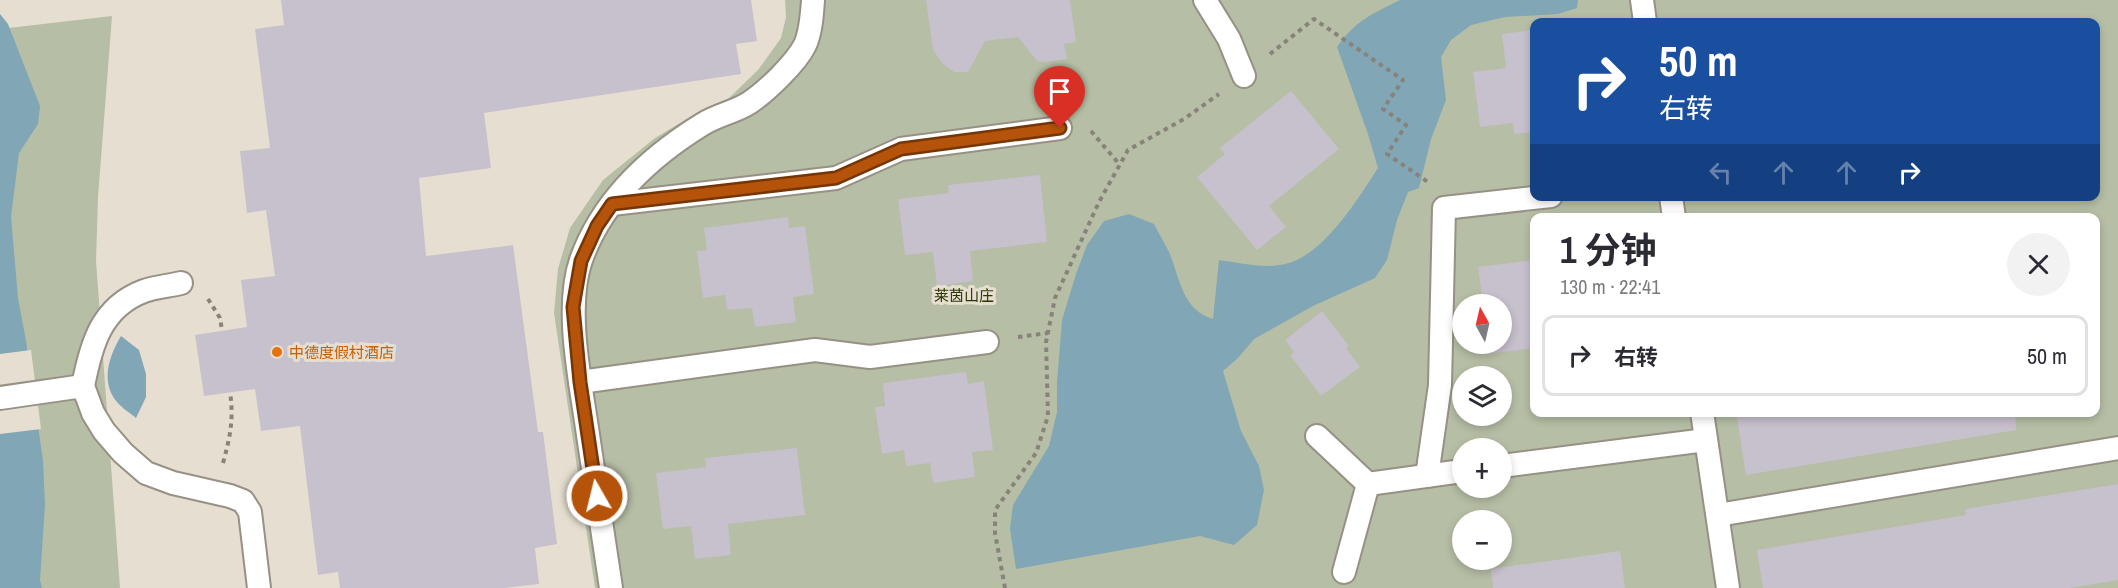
<!DOCTYPE html>
<html lang="zh">
<head>
<meta charset="utf-8">
<style>
	body { margin:0; font-family:"Archivo Narrow","Noto Sans SC",sans-serif; background:#f2f2f3; color:#2b2b33; height:100vh; display:flex; flex-direction:column; font-size:22px; white-space:nowrap }
	* { box-sizing:border-box; margin:0 }
	p { font-size:20px; color:#7c7c81 }
	.icon { flex:none; width:33px; height:33px; fill:none; stroke:currentColor; stroke-width:2; stroke-linecap:round; stroke-linejoin:round }
	.map { position:relative; flex:1; overflow:hidden }
	.panel { position:absolute; left:1530px; top:213px; width:570px; height:204px; display:flex; flex-direction:column; background:#fff; border-radius:12px; box-shadow:0 3px 9px #0003 }
	.panel>* { flex:none }
	.hud { position:absolute; left:1530px; top:18px; width:570px; height:183px; border-radius:12px; box-shadow:0 3px 9px #0003; background:#1a4fa0; color:#fff; overflow:hidden }
	.needle { width:39px; rotate:352deg }
	.fabs { position:absolute; left:1452px; top:294px; display:grid; gap:12px }
	.fabs a { display:grid; place-items:center; width:60px; height:60px; border-radius:50%; background:#fff; box-shadow:0 3px 9px #0003; font-size:30px }
	.pin { position:absolute; display:grid; place-items:center; width:51px; height:51px; color:#fff; margin:-62px -26px; border-radius:50% 50% 50% 0; rotate:-45deg; box-shadow:0 0 6px #0007 }
	.pin .icon { rotate:45deg }
	.me { position:absolute; width:66px; margin:-33px; rotate:352deg; stroke-linejoin:round; filter:drop-shadow(0 0 4px #0008) }
	.turn { display:flex; align-items:center; gap:21px; height:126px; padding:0 30px; font-size:27px }
	.turn .icon { width:78px; height:78px; stroke-width:2.5 }
	.turn b { display:block; font-size:42px; line-height:51px }
	.lanes { display:flex; align-items:center; height:57px; padding:0 30px; background:#0003; justify-content:center; gap:30px; direction:ltr }
	.lanes .off { opacity:.35 }
	.round { display:grid; place-items:center; flex:none; width:63px; height:63px; border-radius:32px; background:#f2f2f3 }
	.overview { display:flex; align-items:center; justify-content:space-between; height:102px; padding:0 30px }
	h1 { font-size:36px; font-weight:700; line-height:45px }
	ul { padding:0; list-style:none }
	li { display:flex; align-items:center; gap:18px; height:81px; margin:0 12px 9px; padding:0 18px; border:3px solid #e1e1e2; border-radius:12px }
	li div { flex:1 }
	li b { display:block; font-size:22px }
	li em { font-style:normal }
	.map>svg:first-child { display:block }
</style>
</head>
<body>
<div class="map">
<svg width="2118" height="588" viewBox="0 0 2118 588">
	<rect width="100%" height="100%" fill="#e6dfd1"/>
	<g fill="#b6bea5" fill-rule="evenodd">
		<path d="M 785,0 L 2118,0 L 2118,588 L 595,588 L 554,313 L 558,269 L 570,228 L 603,180 L 655,138 L 698,112 L 729,98 L 758,70 L 781,38 L 786,17 ZM 1534,22 L 2096,22 L 2096,196 L 1534,196 ZM 1534,218 L 2096,218 L 2096,412 L 1534,412 ZM 1462,304 L 1502,304 L 1502,344 L 1462,344 ZM 1462,376 L 1502,376 L 1502,416 L 1462,416 ZM 1462,448 L 1502,448 L 1502,488 L 1462,488 ZM 1462,520 L 1502,520 L 1502,560 L 1462,560 Z"/>
		<polygon points="112,16 98,197 96,261 120,588 0,588 0,29"/>
	</g>
	<g fill="#81a6b6">
		<path d="M 1400,0 L 1578,0 L 1577,8 L 1558,14 L 1505,17 L 1471,25 L 1451,40 L 1441,57 L 1446,100 L 1431,139 L 1419,188 L 1408,192 L 1397,220 L 1387,260 L 1375,278 L 1313,306 L 1254,339 L 1238,358 L 1223,371 L 1241,431 L 1259,466 L 1264,490 L 1257,525 L 1234,545 L 1200,536 L 1016,569 L 1010,529 L 1013,505 L 1049,446 L 1057,412 L 1057,382 L 1062,320 L 1076,274 L 1087,245 L 1104,221 L 1129,214 L 1154,224 C 1159,234 1165,244 1170,254 C 1180,280 1183,310 1213,319 L 1219,260 C 1240,263 1264,269 1285,264 C 1323,256 1358,199 1378,168 L 1368,134 L 1337,47 C 1356,20 1372,14 1400,0 Z"/>
		<polygon points="0,14 8,24 40,106 38,124 19,153 11,217 18,298 26,341 43,461 45,505 40,580 42,588 0,588"/>
		<path d="M 121,336 L 139,350 L 146,374 L 146,397 L 136,418 C 130,413 122,408 117,402 C 100,382 109,356 121,336 Z"/>
	</g>
	<polygon fill="#e6dfd1" points="31,350 41,429 0,434 0,354"/>
	<g fill="#c7c0cd">
		<polygon points="281,0 751,0 757,41 736,44 741,74 484,113 491,168 419,178 426,256 513,245 538,432 543,432 557,544 535,548 539,584 504,588 340,588 338,572 318,575 300,426 261,431 255,389 204,396 195,335 247,327 241,280 275,276 266,210 247,213 240,151 270,148 255,29 284,25"/>
		<polygon points="926,0 1070,0 1076,42 1064,44 1067,59 1046,62 1037,61 1018,37 985,41 968,72 954,72 942,63 933,50"/>
		<polygon points="1534,30 1534,132 1514,134 1513,123 1480,127 1473,72 1506,68 1502,34"/>
		<polygon points="1291,91 1339,149 1269,206 1286,227 1257,250 1197,177 1225,154 1220,148"/>
		<polygon points="1040,175 1047,242 970,251 973,281 937,286 933,252 905,255 898,199 949,193 948,185"/>
		<polygon points="788,217 789,228 805,226 814,294 793,297 796,322 755,327 752,308 727,310 725,295 703,298 697,251 707,250 704,228"/>
		<polygon points="1534,260 1534,348 1489,354 1488,344 1502,344 1502,304 1483,304 1478,267"/>
		<polygon points="1322,311 1349,346 1346,348 1360,367 1321,396 1290,355 1294,352 1285,340"/>
		<polygon points="966,372 968,384 984,381 993,450 972,452 975,477 933,483 930,463 906,466 904,450 882,454 875,407 885,406 883,383"/>
		<polygon points="1736,412 2015,412 2016,430 1746,475"/>
		<polygon points="797,448 805,515 728,524 731,555 695,559 691,526 663,529 656,473 706,467 705,458"/>
		<polygon points="2118,484 2118,580 2070,588 1763,588 1757,550 1966,515 1965,509"/>
		<polygon points="1620,551 1625,588 1493,588 1491,569"/>
	</g>
	<g fill="none" stroke-linecap="round" stroke-linejoin="round">
		<g stroke="#979084" stroke-width="26">
			<g id="lane">
				<polyline points="1205,0 1229,39 1244,76"/>
				<polyline points="1642,0 1645,22"/>
				<polyline points="1671,196 1674,218"/>
				<polyline points="612,204 836,178 901,149 1060,128"/>
				<polyline points="580,382 815,350 870,357 987,342"/>
				<path d="M 83,386 C 91,345 101,307 144,291 C 155,287 169,286 181,283"/>
				<polyline points="0,398 83,386 93,413 104,431 123,453 146,473 173,483 230,496 243,501 250,512 259,588"/>
				<polyline points="1702,412 1728,588"/>
				<polyline points="1317,436 1368,484 1462,471"/>
				<polyline points="1502,466 1706,440"/>
				<polyline points="1427,476 1440,385 1444,208 1551,196"/>
				<polyline points="1718,515 2118,448"/>
				<polyline points="1344,572 1368,484"/>
				<path d="M 611,588 C 603,537 596,486 588,435 C 581,384 564,309 581,260 C 602,201 651,156 703,124 C 717,115 735,112 749,103 C 766,92 796,63 805,45 C 811,32 812,14 813,0"/>
			</g>
		</g>
		<g stroke="#88837a" stroke-width="4" stroke-dasharray="4.5 4.5" stroke-linecap="butt">
			<polyline points="1270,54 1314,19 1403,80 1383,109 1406,125 1387,154 1428,182"/>
			<polyline points="1091,131 1120,165"/>
			<polyline points="208,299 220,318 222,330"/>
			<polyline points="1018,337 1048,333"/>
			<path d="M 223,463 C 230,437 234,420 230,392"/>
			<polyline points="1005,588 995,533 995,510 1036,453 1048,416 1046,342 1055,298 1099,202 1128,150 1184,119 1219,94"/>
		</g>
		<use href="#lane" stroke="#fff" stroke-width="22"/>
	</g>
	<g fill="none" stroke-linecap="round" stroke-linejoin="round">
		<g stroke="#753606" stroke-width="15">
			<polyline id="route" points="597,496 580,382 573,307 581,261 597,226 612,204 836,178 901,149 1060,128"/>
		</g>
		<use href="#route" stroke="#b45309" stroke-width="10"/>
	</g>
	<circle fill="#e8710a" stroke="#e6dfd1" stroke-width="2" cx="277" cy="352" r="6"/>
	<g text-anchor="middle" dominant-baseline="central" stroke-width="6" stroke-linejoin="round" paint-order="stroke">
		<g font-size="15" fill="#2b3700" stroke="#e6dfd1">
			<text x="964" y="295">莱茵山庄</text>
		</g>
		<g font-size="15" fill="#c56008" stroke="#e6dfd1" text-anchor="start">
			<text x="289" y="352">中德度假村酒店</text>
		</g>
	</g>
</svg>
<div class="fabs">
<a><svg class="needle" viewBox="-14 -14 28 28"><path d="M0-13l5 13h-10z" fill="#e53935"/><path d="M0 13l5-13h-10z" fill="#7c7c81"/></svg></a>
<a><svg class="icon" aria-label="layers" viewBox="0 0 24 24"><path d="M12 4l9 5-9 5-9-5zM3 14l9 5 9-5"/></svg></a>
<a>+</a>
<a>−</a>
</div>
<div class="pin" style="left:1060px;top:128px;background:#d93025"><svg class="icon" aria-label="arrive" viewBox="0 0 24 24"><path d="M6 21V4h12l-3 4 3 4H6"/></svg></div>
<svg class="me" style="left:597px;top:496px" viewBox="-20 -20 40 40"><circle r="17" fill="#b45309" stroke="#fff" stroke-width="3"/><path d="M0-11L8 9 0 5-8 9z" fill="#fff"/></svg>
<div class="hud">
<div class="turn"><svg class="icon" aria-label="right" viewBox="0 0 24 24"><path d="M7 20v-9h11M14 6l5 5-5 5"/></svg><div><b>50 m</b>右转</div></div>
<div class="lanes"><svg class="icon off" aria-label="left" viewBox="0 0 24 24"><path d="M17 20v-9H6M10 6l-5 5 5 5"/></svg><svg class="icon off" aria-label="ahead" viewBox="0 0 24 24"><path d="M12 20V5M6 11l6-6 6 6"/></svg><svg class="icon off" aria-label="ahead" viewBox="0 0 24 24"><path d="M12 20V5M6 11l6-6 6 6"/></svg><svg class="icon" aria-label="right" viewBox="0 0 24 24"><path d="M7 20v-9h11M14 6l5 5-5 5"/></svg></div>
</div>
<section class="panel">
<div class="overview"><div><h1>1 分钟</h1><p>130 m · 22:41</p></div><a class="round"><svg class="icon" aria-label="close" viewBox="0 0 24 24"><path d="M6 6l12 12M18 6L6 18"/></svg></a></div>
<ul>
<li><svg class="icon" aria-label="right" viewBox="0 0 24 24"><path d="M7 20v-9h11M14 6l5 5-5 5"/></svg><div><b>右转</b></div><em>50 m</em></li>
</ul>
</section>
</div>
</body>
</html>
